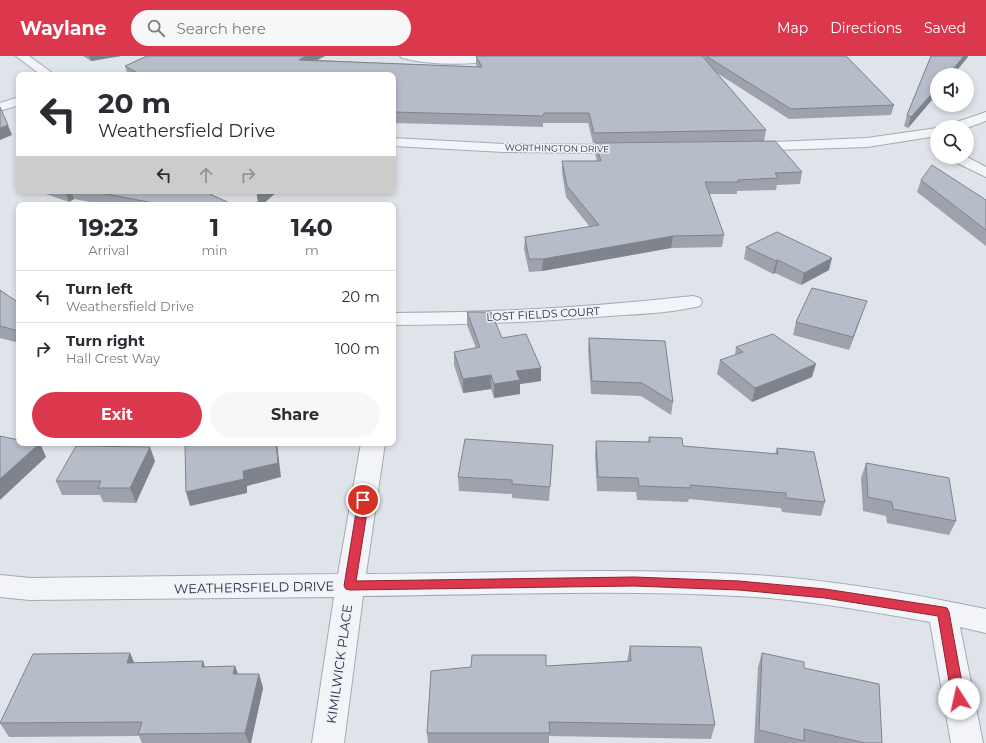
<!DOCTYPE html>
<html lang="en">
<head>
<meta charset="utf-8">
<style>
	body { margin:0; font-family:Montserrat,sans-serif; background:#f7f7f7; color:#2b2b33; height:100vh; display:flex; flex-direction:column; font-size:15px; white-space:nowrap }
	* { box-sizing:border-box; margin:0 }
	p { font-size:13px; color:#7c7c81 }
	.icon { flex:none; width:22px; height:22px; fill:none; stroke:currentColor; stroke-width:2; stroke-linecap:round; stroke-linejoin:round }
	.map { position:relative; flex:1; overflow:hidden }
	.side { position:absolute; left:16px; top:146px; width:380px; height:244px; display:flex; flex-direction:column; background:#fff; border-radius:8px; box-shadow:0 2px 6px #0003 }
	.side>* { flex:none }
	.banner { position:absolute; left:16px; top:16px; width:380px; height:122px; border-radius:8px; box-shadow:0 2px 6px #0003; background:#fff; color:#2b2b33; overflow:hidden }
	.fabs { position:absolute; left:930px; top:12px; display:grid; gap:8px }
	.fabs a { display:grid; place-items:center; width:44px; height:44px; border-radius:50%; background:#fff; box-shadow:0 2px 6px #0003; font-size:20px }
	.pin { position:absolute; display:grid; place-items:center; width:34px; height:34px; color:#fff; margin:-17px; border:2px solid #fff; border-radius:50%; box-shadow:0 1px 4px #0007 }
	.me { position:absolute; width:44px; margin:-22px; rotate:350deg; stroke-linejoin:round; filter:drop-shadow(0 0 3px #0008) }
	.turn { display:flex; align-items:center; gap:14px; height:84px; padding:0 16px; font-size:18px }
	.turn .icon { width:52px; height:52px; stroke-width:2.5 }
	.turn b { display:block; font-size:28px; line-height:34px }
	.lanes { display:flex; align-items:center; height:38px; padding:0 16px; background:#0003; justify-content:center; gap:20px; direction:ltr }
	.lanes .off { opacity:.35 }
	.eta { display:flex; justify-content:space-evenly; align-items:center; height:68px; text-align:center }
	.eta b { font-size:24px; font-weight:700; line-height:28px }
	.action { display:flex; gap:8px; margin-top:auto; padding:8px 16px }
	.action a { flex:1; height:46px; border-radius:24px; background:#db384e; color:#fff; font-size:16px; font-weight:700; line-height:46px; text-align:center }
	.action a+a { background:#f7f7f7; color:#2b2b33 }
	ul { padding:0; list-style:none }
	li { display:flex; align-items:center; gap:12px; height:52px; padding:0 16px; border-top:1px solid #e1e1e2 }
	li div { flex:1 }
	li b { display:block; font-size:15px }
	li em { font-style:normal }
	header { display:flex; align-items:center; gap:24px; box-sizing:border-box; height:56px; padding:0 20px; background:#db384e; color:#fff }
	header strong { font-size:19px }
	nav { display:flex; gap:22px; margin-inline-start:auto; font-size:14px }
	.search { width:280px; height:36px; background:#f7f7f7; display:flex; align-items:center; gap:10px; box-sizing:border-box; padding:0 14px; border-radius:22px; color:#7c7c81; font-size:15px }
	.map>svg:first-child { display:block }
</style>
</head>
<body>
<header>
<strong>Waylane</strong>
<div class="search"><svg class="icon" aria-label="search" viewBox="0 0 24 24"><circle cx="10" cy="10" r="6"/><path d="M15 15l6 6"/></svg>Search here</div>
<nav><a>Map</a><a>Directions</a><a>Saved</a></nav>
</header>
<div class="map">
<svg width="986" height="687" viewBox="0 0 986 687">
	<rect width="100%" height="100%" fill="#dfe3ea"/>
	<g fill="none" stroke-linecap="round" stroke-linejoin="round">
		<g stroke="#a4aab5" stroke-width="2">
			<g id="minor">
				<polygon points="16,0 29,0 55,19 41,19"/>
				<path d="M 400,0 L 520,0 L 518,2 L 514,3 C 477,8 438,11 402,2 Z"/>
				<polygon points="19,41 19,49 0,55 0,47"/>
				<polygon points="986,56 986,65 967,72 949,71 951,68"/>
				<polygon points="937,72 937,80 867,91 749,95 744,94 742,91 744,88 749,87 867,82"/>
				<polygon points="393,82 504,88 625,89 630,90 632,93 630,96 625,97 504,96 393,90"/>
				<polygon points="949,101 967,101 986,111 986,121 951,104"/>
				<path d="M 693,240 L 700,242 L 702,246 L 700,250 C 671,257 639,258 609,260 C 537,266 465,269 393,269 L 393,257 C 493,257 593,251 693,240 Z"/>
				<path d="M 361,387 L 385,387 L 366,518 C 490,517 614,512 738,518 C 821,522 905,536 986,553 L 986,577 L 960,571 L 983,687 L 951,687 L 930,566 C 867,555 803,543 738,540 C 613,533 488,539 363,540 L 344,687 L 312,687 L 334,541 L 30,544 L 0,541 L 0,519 L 30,522 L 338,518 Z"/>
			</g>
		</g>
		<use href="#minor" fill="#f2f4f8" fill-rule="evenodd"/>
	</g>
	<g fill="#9da2ac">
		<polygon points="83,0 121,0 91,5"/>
		<polygon points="147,0 325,0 317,4 477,11 476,8 476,0 846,0 894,49 891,59 789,63 717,17 766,74 764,85 593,87 588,67 543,67 543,71 393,67 393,19 128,19 125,10"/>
		<polygon points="931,0 968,0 967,2 953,19 937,19 937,38 908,72 904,70 907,59"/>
		<polygon points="596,87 802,116 800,128 777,129 776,134 737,135 737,138 709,138 724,179 722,191 671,192 542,215 529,216 524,193 525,181 590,171 566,141 562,116 562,105 597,105 595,98"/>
		<polygon points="921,124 986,144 986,190 917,136"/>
		<polygon points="37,135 203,135 234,149 107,149 74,143 69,146"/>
		<polygon points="746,191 829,214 801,229 775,217 773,218 744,203"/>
		<polygon points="0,234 19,247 19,287 0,282"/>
		<polygon points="867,245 849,294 793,279 796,266"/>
		<polygon points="467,256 502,282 541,312 541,325 520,328 520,338 494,342 491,333 463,337 454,309 454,296 476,292 467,269"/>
		<polygon points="589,282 673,346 671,359 641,340 591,338 588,294"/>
		<polygon points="736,291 812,321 752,346 717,318 720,304 735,299"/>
		<polygon points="649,381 683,390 775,398 777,392 825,446 821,460 782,456 781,452 689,443 688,446 637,444 636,436 597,435 595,399 596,385 648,386"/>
		<polygon points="553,389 549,445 512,442 512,438 459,435 458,421"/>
		<polygon points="155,405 136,447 103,446 100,439 62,439 56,425"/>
		<polygon points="866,407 956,465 949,479 887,467 886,460 863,455 861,422"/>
		<polygon points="630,590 715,669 711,683 549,680 549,687 428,687 427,677 546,610 627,605"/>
		<polygon points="130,597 134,607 203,605 204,611 235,610 238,618 259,618 263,632 251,687 142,687 139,680 9,681 0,667"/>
		<polygon points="762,597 804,612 882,687 754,687 758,611"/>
	</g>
	<g fill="#7f848c">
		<polygon points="89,0 121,0 91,5"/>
		<polygon points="306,0 325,0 300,13 299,4"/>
		<polygon points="964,0 968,0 967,2 953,19 948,19"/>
		<polygon points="937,32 937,38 908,72 911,61"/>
		<polygon points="8,69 12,79 0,84 0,72"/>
		<polygon points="65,135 71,135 74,143 69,146"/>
		<polygon points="263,135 278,135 262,149 258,149 257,140"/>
		<polygon points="673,180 671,192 542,215 543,203"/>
		<polygon points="832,202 829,214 801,229 804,217"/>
		<polygon points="778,204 775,217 773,218 776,205"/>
		<polygon points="867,245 862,258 849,294 853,281"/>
		<polygon points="816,308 812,321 752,346 755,332"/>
		<polygon points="541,312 541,325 520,328 520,338 494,342 494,328 516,315"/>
		<polygon points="491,319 491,333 463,337 463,323"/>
		<polygon points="40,387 46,401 0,444 0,423"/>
		<polygon points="276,387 277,387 281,421 247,430 247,437 190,450 186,436 243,415"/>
		<polygon points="150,391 155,405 136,447 130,432"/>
		<polygon points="130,597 136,611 127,607"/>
		<polygon points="203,605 208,620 202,611"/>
		<polygon points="235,610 240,624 233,618"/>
		<polygon points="259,618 263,632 251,687 249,687 245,677"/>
	</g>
	<g fill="#b6bcc8" stroke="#7f848c">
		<polygon points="147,0 306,0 299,4 482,11 476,0 702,0 766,74 594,77 589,57 544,57 543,60 393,56 393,19 141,19 125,10"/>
		<polygon points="706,0 846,0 894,49 791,53"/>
		<polygon points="931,0 964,0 948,19 937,19 937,32 911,61 907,59"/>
		<polygon points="0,51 8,69 0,72"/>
		<polygon points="775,85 802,116 775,117 778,122 738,124 739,126 705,126 724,179 673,180 543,203 529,203 525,181 599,169 567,130 562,105 601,105 596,87"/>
		<polygon points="932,109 986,144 986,174 921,124"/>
		<polygon points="91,135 203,135 234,149 164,149"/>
		<polygon points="259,135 263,135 257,140"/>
		<polygon points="777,176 832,202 804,217 778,204 776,205 746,191"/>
		<polygon points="812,232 867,245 853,281 796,266"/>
		<polygon points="0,234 19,247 19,275 0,270"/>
		<polygon points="467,256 491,256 502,282 526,278 541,312 516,315 520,324 494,328 491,319 463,323 454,296 480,291"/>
		<polygon points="773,278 816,308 755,332 720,304 743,296 736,291"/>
		<polygon points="589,282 665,285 673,346 642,327 592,325"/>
		<polygon points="0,380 19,384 19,387 40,387 0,423"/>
		<polygon points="649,381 682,382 683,390 778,398 777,392 814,396 825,446 786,442 786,437 690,429 691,432 639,430 638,422 598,421 596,385 650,386"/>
		<polygon points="465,383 553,389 550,431 512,428 512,424 458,421"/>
		<polygon points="201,387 276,387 278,407 243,415 244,423 186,436 185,390"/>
		<polygon points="76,390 150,391 130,432 98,432 101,425 56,425"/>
		<polygon points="866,407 949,422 956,465 893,453 892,446 868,441"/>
		<polygon points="630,590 701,591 715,669 549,666 550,677 427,677 431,615 471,611 472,599 546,599 546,610 631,605"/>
		<polygon points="130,597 127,607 203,605 202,611 235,610 233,618 259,618 245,677 138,678 142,666 0,667 33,598"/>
		<polygon points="762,597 804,606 804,612 879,628 882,687 865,687 804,673 804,685 759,674"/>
	</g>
	<polygon fill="#db384e" stroke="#8e2433" points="363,440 367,441 369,444 356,525 634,521 739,525 825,533 943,551 947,552 949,556 965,643 963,647 959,649 954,647 952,643 938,560 825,542 739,534 634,530 350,534 346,533 344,530 358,444 360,441"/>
	<g text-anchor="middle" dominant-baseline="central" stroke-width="3" stroke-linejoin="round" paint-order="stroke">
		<g font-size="9" fill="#263043" stroke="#eff2f7">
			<text transform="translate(557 92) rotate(1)">WORTHINGTON DRIVE</text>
		</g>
		<g font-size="11" fill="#263043" stroke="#eff2f7">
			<text transform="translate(543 258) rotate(-3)">LOST FIELDS COURT</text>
		</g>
		<g font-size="13" fill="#263043" stroke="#eff2f7">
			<text transform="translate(254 531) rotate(-1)">WEATHERSFIELD DRIVE</text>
			<text transform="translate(339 608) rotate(-82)">KIMILWICK PLACE</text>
		</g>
	</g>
</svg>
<div class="fabs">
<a><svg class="icon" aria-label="sound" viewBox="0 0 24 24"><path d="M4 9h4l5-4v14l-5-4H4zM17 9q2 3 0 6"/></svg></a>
<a><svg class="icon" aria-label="search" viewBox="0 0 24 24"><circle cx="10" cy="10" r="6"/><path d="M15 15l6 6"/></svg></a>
</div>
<div class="pin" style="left:363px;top:444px;background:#d93025"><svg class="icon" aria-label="arrive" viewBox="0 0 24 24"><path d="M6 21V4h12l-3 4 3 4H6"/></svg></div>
<svg class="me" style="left:959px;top:643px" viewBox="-20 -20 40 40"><circle r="19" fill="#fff"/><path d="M0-13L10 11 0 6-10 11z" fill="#db384e"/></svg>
<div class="banner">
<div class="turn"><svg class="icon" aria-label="left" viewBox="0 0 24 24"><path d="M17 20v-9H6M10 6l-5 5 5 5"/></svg><div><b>20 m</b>Weathersfield Drive</div></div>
<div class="lanes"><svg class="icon" aria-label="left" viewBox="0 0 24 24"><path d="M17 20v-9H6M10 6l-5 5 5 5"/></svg><svg class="icon off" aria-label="ahead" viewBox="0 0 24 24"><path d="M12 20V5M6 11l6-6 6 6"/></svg><svg class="icon off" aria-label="right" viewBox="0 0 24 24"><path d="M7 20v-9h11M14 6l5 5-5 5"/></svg></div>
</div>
<section class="side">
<div class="eta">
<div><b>19:23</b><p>Arrival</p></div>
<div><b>1</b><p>min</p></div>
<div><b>140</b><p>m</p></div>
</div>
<ul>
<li><svg class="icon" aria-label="left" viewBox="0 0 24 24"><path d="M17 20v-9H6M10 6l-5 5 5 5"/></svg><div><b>Turn left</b><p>Weathersfield Drive</p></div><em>20 m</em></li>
<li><svg class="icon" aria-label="right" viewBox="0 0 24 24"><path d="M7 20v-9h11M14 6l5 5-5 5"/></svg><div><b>Turn right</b><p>Hall Crest Way</p></div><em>100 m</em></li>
</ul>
<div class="action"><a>Exit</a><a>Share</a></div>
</section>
</div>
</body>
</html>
